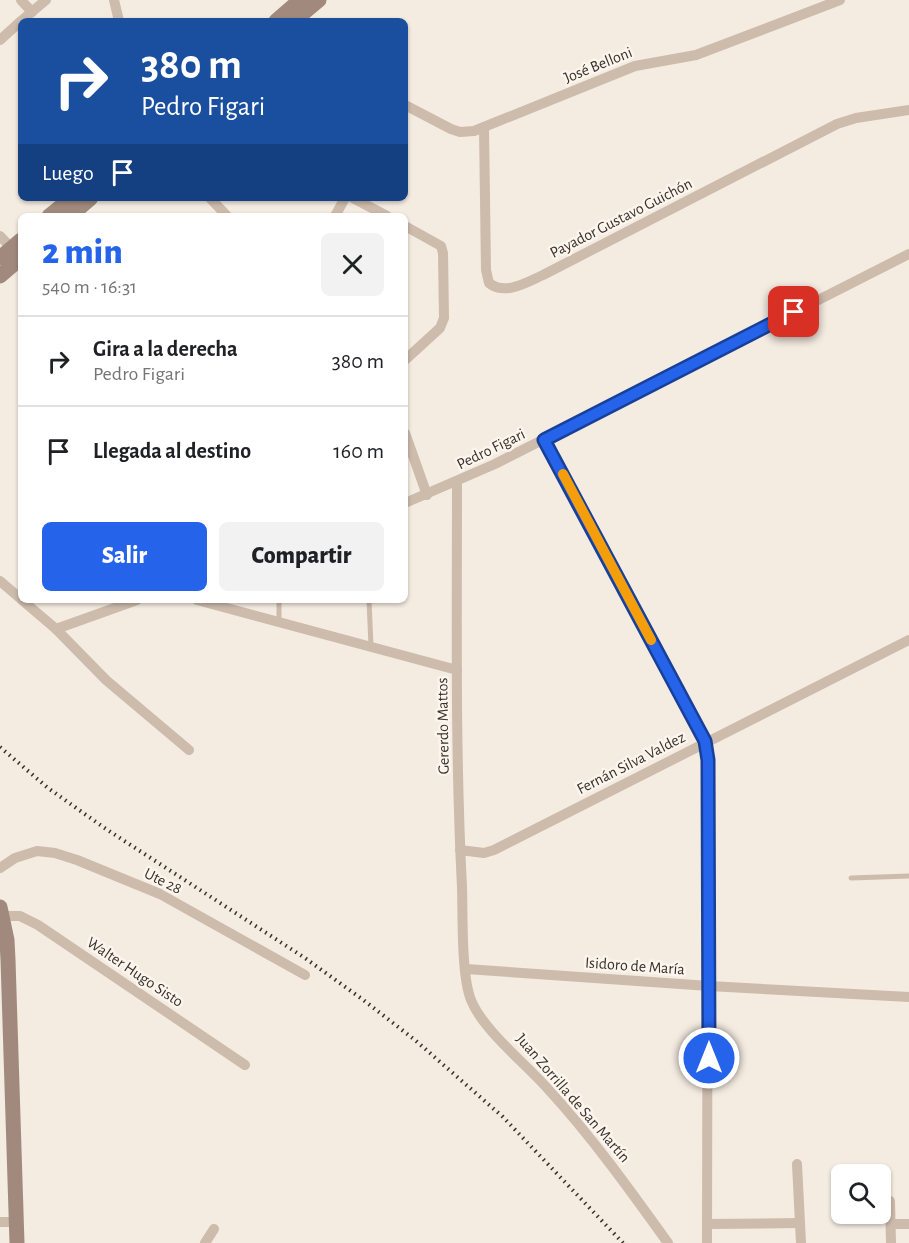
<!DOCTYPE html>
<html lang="es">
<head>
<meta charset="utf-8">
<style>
	body { margin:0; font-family:"Alegreya Sans",sans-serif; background:#f2f2f2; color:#202124; height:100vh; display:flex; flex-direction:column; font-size:22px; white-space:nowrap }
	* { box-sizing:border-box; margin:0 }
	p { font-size:20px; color:#757577 }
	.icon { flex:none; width:33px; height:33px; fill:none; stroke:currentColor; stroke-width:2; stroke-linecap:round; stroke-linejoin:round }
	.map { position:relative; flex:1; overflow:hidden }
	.sheet { position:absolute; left:18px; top:213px; width:390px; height:390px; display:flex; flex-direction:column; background:#fff; border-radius:9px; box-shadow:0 2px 4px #0004 }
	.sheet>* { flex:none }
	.banner { position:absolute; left:18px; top:18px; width:390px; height:183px; border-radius:9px; box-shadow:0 2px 4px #0004; background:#1a4fa0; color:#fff; overflow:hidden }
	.fabs { position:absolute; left:831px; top:1164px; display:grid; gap:12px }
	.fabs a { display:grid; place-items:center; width:60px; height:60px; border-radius:9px; background:#fff; box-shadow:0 2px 4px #0004; font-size:30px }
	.pin { position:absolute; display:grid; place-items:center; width:51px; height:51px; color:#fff; margin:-26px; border-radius:12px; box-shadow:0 3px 9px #0006 }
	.me { position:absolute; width:66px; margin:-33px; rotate:0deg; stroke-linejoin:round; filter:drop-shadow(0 0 4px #0008) }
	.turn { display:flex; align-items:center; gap:21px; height:126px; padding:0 24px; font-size:27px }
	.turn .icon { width:78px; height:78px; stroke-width:2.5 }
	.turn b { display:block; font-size:42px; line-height:51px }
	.then { display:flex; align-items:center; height:57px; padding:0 24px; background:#0003; gap:12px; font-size:22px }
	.round { display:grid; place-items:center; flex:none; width:63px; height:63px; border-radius:9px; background:#f2f2f2 }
	.summary { display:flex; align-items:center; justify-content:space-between; height:102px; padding:0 24px }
	h1 { font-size:36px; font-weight:800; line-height:45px; color:#2563eb }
	.primary-button { display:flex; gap:12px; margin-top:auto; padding:12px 24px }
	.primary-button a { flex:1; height:69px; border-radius:9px; background:#2563eb; color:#fff; font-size:24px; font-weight:800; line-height:69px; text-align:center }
	.primary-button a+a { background:#f2f2f2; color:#202124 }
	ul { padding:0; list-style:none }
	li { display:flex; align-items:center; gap:18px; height:90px; padding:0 24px; border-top:2px solid #e0e0e0 }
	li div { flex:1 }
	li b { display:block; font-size:22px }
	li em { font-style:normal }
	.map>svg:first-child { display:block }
</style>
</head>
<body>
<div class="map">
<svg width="909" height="1243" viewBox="0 0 909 1243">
	<rect width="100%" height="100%" fill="#f4ebe1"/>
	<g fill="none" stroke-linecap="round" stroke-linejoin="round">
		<g stroke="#cdbbac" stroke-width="5">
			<polyline points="369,600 371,646"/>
			<polyline points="279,622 279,600"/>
			<polyline points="851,878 909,876"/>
		</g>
		<g stroke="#cdbbac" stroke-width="10">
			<polyline points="21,0 32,12"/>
			<polyline points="114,0 119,21"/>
			<polyline points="21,21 46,0"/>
			<polyline points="0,40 21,21"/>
			<polyline points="405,105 451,129 460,132 474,131 635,66 696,55 840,0"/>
			<path d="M 484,128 L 486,270 L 489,283 C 505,296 527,282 543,275 L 837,124 L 856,118 L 909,110"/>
			<polyline points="210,198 227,216"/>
			<polyline points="353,198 387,216"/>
			<polyline points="335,216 345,198"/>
			<polyline points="405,226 441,246 443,253 444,318 440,328 405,360"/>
			<polyline points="0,236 16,253"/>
			<polyline points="405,433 427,495"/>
			<polyline points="544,440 705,741 708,760 707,1243"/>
			<path d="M 457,482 C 457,617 455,752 462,887 C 463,915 461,975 471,1000 C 483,1030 526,1064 548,1089 C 592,1137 630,1190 668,1243"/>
			<polyline points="405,503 495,464 909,254"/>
			<polyline points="0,581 21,599"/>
			<polyline points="22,600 56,629 106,680 189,750"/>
			<polyline points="197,600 457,670"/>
			<polyline points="56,629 137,600"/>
			<polyline points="460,850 484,853 494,850 909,640"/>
			<polyline points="0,868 15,858 37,851 55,853 77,860 160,894 305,975"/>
			<polyline points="3,916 20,916 38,925 245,1065"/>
			<polyline points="466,969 709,986 909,997"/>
			<polyline points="797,1164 801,1243"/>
			<polyline points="890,1201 891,1243"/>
			<polyline points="0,1222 16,1222"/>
			<polyline points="708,1224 800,1223"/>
			<polyline points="891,1224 909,1224"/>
			<polyline points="205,1243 214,1229"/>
		</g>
		<g stroke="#a18a7d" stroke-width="15">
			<polyline points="276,21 300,0"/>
			<polyline points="294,21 319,0"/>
			<polyline points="49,216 71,198"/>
			<polyline points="70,216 91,198"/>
			<polyline points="0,258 21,240"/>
			<polyline points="0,276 21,258"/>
			<polyline points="0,907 7,940 8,960 17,1243"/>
		</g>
		<polyline stroke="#3b302b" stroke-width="4" stroke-dasharray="1.5 4.5" stroke-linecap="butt" points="0,747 48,788 106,829 305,958 362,999 415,1040 503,1117 623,1243"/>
	</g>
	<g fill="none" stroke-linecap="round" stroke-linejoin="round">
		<g stroke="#184099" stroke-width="15">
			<polyline id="route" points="709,1058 708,760 705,741 544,440 794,312"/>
		</g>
		<use href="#route" stroke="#2563eb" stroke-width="10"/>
		<polyline stroke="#f59e0b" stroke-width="10" points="563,474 651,640"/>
	</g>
	<g text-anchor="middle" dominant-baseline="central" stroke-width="5" stroke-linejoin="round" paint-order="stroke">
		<g font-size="16" fill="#3b302b" stroke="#fbf5ee">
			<text transform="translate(598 65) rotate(-22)">José Belloni</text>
			<text transform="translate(621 218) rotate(-27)">Payador Gustavo Guichón</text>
			<text transform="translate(491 449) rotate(-26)">Pedro Figari</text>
			<text transform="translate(443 726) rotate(-91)">Gererdo Mattos</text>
			<text transform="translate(631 763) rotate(-27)">Fernán Silva Valdez</text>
			<text transform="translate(163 881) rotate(26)">Ute 28</text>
			<text transform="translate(635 966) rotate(4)">Isidoro de María</text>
			<text transform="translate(135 972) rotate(34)">Walter Hugo Sisto</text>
			<text transform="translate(573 1098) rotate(49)">Juan Zorrilla de San Martín</text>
		</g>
	</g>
</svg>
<div class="fabs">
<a><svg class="icon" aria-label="search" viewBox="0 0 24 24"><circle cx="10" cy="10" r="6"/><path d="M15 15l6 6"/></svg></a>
</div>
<div class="pin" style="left:794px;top:312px;background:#d93025"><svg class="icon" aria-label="arrive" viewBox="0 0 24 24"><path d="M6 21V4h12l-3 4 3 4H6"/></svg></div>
<svg class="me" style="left:709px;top:1058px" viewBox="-20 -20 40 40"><circle r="17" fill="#2563eb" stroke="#fff" stroke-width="3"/><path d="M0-11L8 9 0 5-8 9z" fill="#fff"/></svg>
<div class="banner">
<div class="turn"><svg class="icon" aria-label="right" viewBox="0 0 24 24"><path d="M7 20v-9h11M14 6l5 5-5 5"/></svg><div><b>380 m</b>Pedro Figari</div></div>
<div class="then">Luego<svg class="icon" aria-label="arrive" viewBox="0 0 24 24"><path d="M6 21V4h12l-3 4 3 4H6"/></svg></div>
</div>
<section class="sheet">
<div class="summary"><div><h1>2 min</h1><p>540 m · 16:31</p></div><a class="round"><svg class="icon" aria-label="close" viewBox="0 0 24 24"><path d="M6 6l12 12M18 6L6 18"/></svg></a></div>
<ul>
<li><svg class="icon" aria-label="right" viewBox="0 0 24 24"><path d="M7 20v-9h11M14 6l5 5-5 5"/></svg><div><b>Gira a la derecha</b><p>Pedro Figari</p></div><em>380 m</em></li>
<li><svg class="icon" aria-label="arrive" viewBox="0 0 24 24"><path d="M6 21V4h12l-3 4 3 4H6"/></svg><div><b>Llegada al destino</b></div><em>160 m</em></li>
</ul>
<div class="primary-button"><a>Salir</a><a>Compartir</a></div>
</section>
</div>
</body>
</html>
